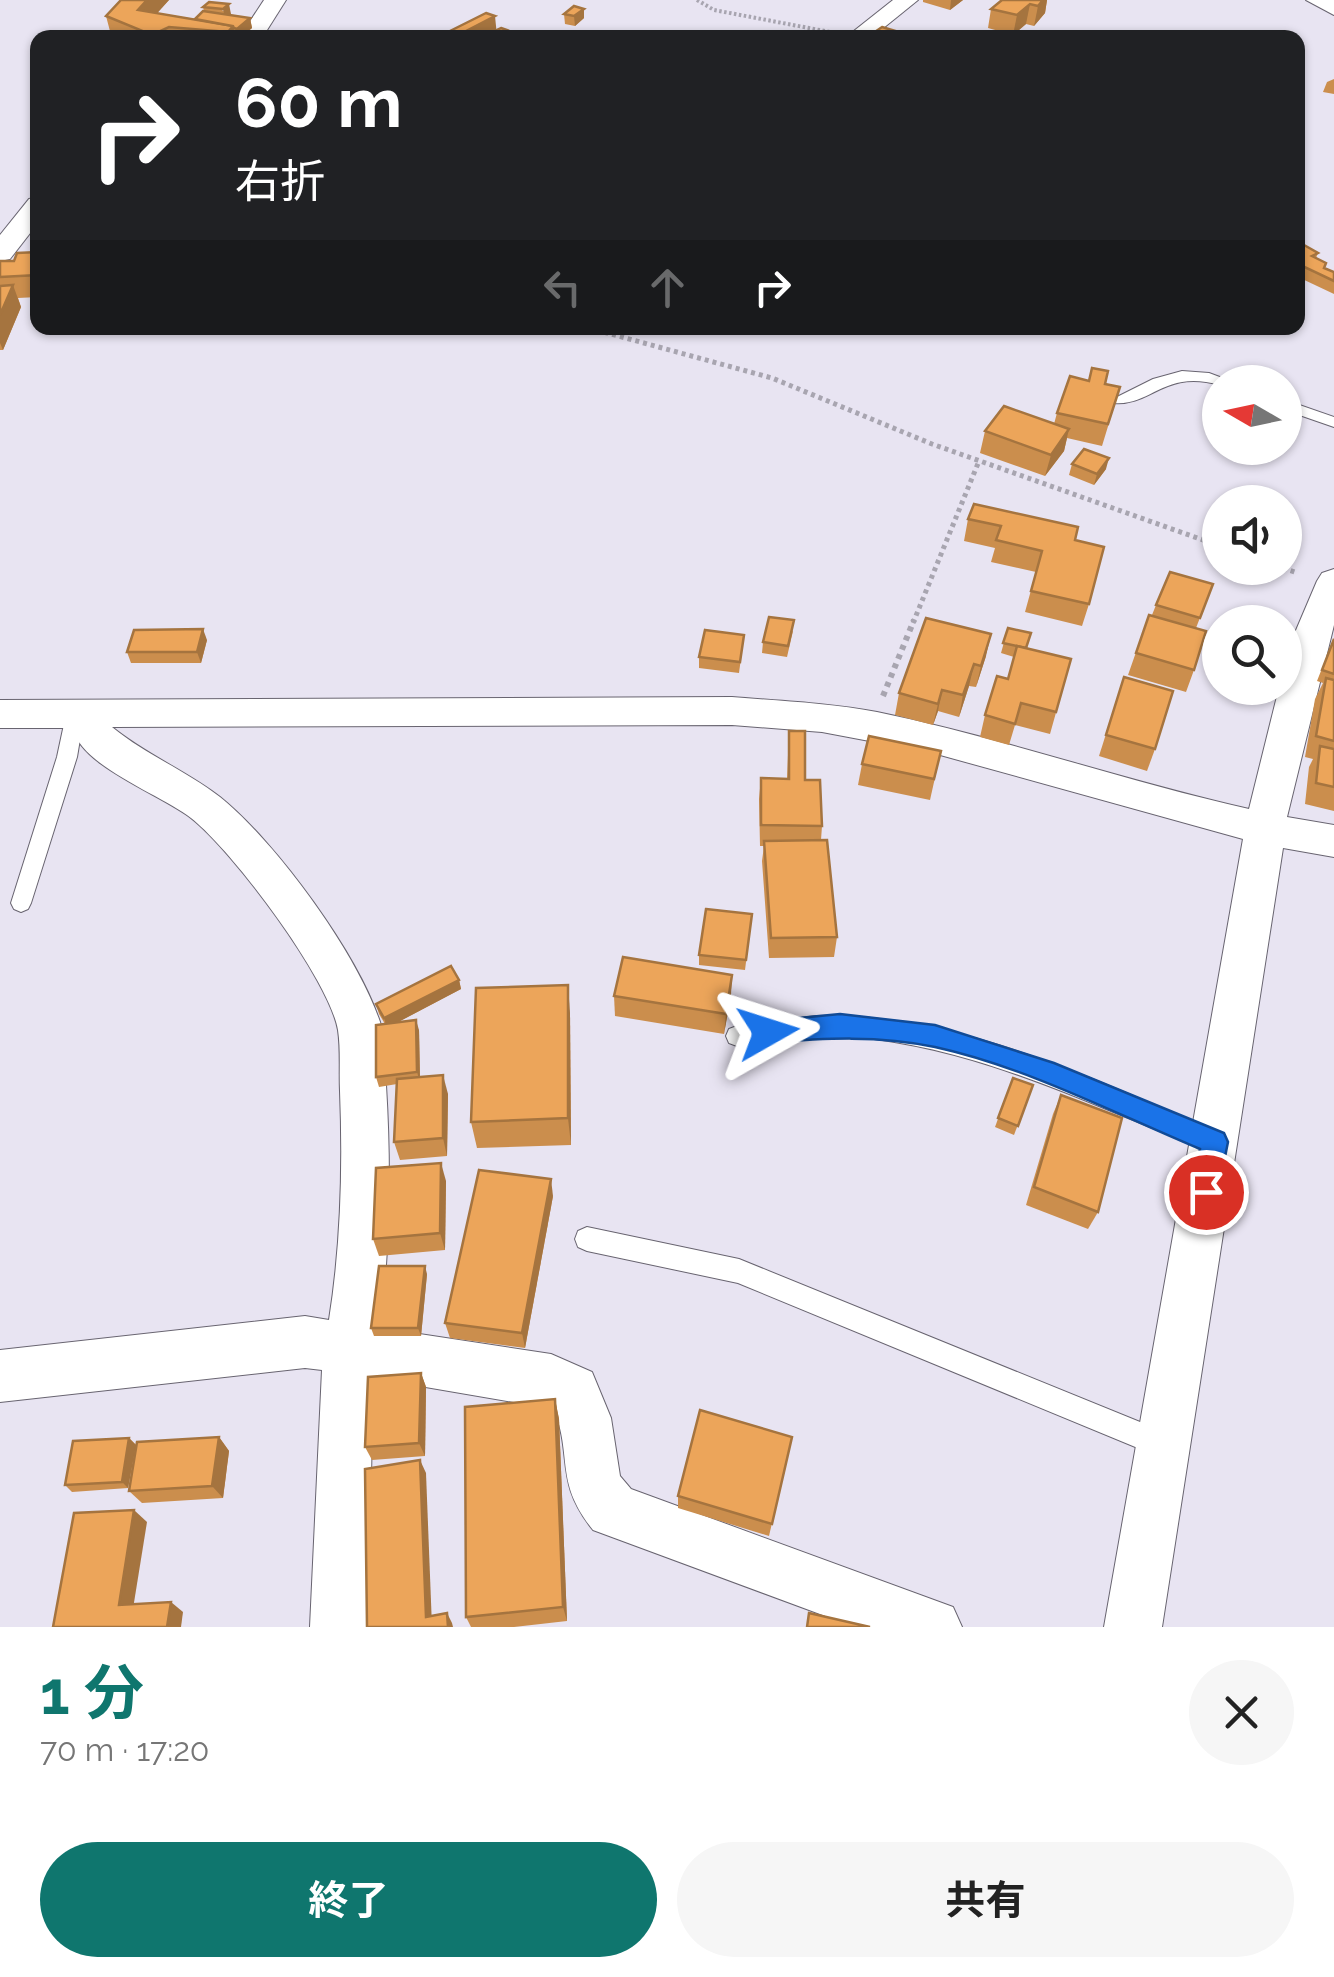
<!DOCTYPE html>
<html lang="ja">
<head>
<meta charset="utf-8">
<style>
	body { margin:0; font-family:Raleway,"Noto Sans JP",sans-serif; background:#f6f6f6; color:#222; height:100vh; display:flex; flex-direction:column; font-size:38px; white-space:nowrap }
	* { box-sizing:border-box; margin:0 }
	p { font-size:32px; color:#767676 }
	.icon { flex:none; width:55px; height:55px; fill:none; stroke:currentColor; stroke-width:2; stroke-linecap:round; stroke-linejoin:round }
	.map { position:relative; height:1627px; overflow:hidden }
	.sheet { display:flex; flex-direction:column; background:#fff; flex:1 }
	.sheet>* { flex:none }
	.hud { position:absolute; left:30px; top:30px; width:1275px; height:305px; border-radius:20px; box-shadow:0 2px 8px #0004; background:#202124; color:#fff; overflow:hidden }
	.needle { width:65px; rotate:279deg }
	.buttons { position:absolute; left:1202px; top:365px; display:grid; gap:20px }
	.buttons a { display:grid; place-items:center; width:100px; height:100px; border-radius:50%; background:#fff; box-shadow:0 2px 8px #0004; font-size:50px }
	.pin { position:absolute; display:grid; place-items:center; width:85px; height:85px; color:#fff; margin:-42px; border:5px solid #fff; border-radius:50%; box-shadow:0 2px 10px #0007 }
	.me { position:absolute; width:110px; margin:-55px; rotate:84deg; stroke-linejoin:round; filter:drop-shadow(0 0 8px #0008) }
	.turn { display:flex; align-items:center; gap:35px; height:210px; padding:0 40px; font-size:45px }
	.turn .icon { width:130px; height:130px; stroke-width:2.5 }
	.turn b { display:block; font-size:70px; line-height:85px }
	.lanes { display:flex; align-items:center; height:95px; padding:0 40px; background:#0003; justify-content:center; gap:50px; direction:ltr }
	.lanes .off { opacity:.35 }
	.round { display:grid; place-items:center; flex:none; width:105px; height:105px; border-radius:52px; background:#f6f6f6 }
	.overview { display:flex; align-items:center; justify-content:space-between; height:170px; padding:0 40px }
	h1 { font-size:60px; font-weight:700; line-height:75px; color:#0f766e }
	.primary-button { display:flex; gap:20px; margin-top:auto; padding:20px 40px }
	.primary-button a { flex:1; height:115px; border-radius:60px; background:#0f766e; color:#fff; font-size:40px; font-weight:700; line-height:115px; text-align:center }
	.primary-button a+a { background:#f6f6f6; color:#222 }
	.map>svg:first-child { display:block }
</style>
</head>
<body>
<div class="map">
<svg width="1334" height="1627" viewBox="0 0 1334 1627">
	<rect width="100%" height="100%" fill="#e8e4f2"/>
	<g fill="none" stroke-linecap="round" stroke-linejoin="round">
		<g stroke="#686470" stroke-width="2">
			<g id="lane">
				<path d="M 1182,371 L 1209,373 L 1233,382 L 1220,382 L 1220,385 C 1164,369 1152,406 1114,403 L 1111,400 L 1153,379 Z"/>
				<polygon points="1285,400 1334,417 1334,427 1285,410"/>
				<polygon points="75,708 84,715 77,757 31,903 28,909 21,912 14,909 11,903 57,757 66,715"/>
				<path d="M 816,1016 C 957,1012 1096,1081 1222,1134 L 1226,1142 L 1222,1150 L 1214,1153 C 1092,1106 977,1045 844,1036 C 808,1033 772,1041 737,1046 L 729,1043 L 726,1036 L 729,1029 L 737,1026 Z"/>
				<polygon points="587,1227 739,1259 1172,1435 1175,1445 1172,1455 1162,1458 738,1283 587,1251 578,1247 575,1239 578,1231"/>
			</g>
		</g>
		<g stroke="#686470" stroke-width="2">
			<g id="street">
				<polygon points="264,0 286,0 262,38 239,38"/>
				<polygon points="893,0 918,0 871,38 845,38"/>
				<polygon points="1306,0 1334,0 1334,15"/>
				<polygon points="38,197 38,223 10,259 0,261 0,235 29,199"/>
				<path d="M 1334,569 L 1334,625 L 1287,817 L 1334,825 L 1334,857 L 1283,848 L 1162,1627 L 1104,1627 L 1243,839 L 933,753 L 822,732 L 732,725 L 112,727 C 146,755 187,771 220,797 C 277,843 359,956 381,1025 C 386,1043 385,1066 386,1085 C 391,1166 390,1248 380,1328 L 551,1354 L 592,1372 L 611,1418 L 620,1476 L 631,1489 L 953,1607 L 962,1627 L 855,1627 L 593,1530 C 554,1481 573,1458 554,1409 L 373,1378 L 368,1627 L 310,1627 L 322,1370 L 305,1368 L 0,1402 L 0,1350 L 305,1316 L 329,1320 C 341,1245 343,1167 340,1091 C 339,1071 341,1050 338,1030 C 329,979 233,851 191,818 C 162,795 80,766 73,728 L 0,728 L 0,700 L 732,697 C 780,701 829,703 877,712 C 1003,738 1124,781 1249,809 L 1279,688 L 1285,688 L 1291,642 L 1317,581 L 1322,573 Z"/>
			</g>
		</g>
		<polyline stroke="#a8a5b0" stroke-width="4" stroke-dasharray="2.5 2.5" stroke-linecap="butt" points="697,0 714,10 830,32"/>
		<g stroke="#a8a5b0" stroke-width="5" stroke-dasharray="4 4" stroke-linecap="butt">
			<polyline points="589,328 772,378 932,444 1220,546"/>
			<polyline points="1283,568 1298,573"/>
			<polyline points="913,623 979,461"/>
		</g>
		<polyline stroke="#a8a5b0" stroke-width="6" stroke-dasharray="5 5" stroke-linecap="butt" points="883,696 914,620"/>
		<use href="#lane" fill="#fff" fill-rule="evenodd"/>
		<use href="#street" fill="#fff" fill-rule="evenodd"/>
	</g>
	<g fill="#cb8e4d">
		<polygon points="121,0 169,0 157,13 195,19 204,11 203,7 209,2 230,15 250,18 252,28 241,38 116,38 111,35 106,16"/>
		<polygon points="923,0 963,0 950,10 923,2"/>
		<polygon points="1002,0 1047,0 1045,13 1034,26 1026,24 1013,35 988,28 991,9"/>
		<polygon points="584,9 584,18 575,26 565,24 564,14"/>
		<polygon points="1334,79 1334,94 1323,92 1327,82"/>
		<polygon points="1298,249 1318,253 1316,258 1334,281 1334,294 1298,277"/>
		<polygon points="38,252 38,297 18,298 21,307 3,350 0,350 0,261 14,261"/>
		<polygon points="1105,384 1120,387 1102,446 1067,438 1064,451 1045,476 980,453 985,431 1054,424 1057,413"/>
		<polygon points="1072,464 1106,469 1094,485 1069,475"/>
		<polygon points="968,519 1075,540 1089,604 1082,626 1025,612 1036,572 991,562 995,548 964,541"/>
		<polygon points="1213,584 1196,628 1194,670 1186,692 1128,675 1149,615 1152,615 1156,605"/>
		<polygon points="1008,628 1027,648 1071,659 1050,734 1015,725 1009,745 980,737 985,715 1008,679 1014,657 1001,653"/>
		<polygon points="793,631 787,657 762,653 763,642"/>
		<polygon points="744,635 739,673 699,668 699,657"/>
		<polygon points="1334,638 1334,811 1305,804 1309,767 1313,759 1305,757 1315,699 1323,683 1317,681"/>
		<polygon points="207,640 201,663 131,663 127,652"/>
		<polygon points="986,656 976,687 969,686 959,717 938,711 933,725 895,715 899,693"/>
		<polygon points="1124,677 1155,749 1147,771 1099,756"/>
		<polygon points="789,731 822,826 821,840 837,937 834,957 769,958 762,861 764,846 760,846 759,799 761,778 787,779"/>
		<polygon points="941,751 930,800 858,785 862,764"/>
		<polygon points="752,914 745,970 699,965 699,955"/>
		<polygon points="459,980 461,989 398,1022 419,1030 420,1077 448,1094 447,1156 400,1160 394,1142 397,1084 379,1087 376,1077 385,1024 379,1014 376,1004"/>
		<polygon points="731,995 724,1034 615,1016 614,996"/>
		<polygon points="570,1013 571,1145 477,1148 471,1122"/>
		<polygon points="1013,1078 1033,1085 1014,1135 995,1127"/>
		<polygon points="1061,1095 1098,1212 1088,1229 1026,1205 1053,1114"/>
		<polygon points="446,1181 445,1250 379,1256 373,1239"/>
		<polygon points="553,1196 525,1348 450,1338 445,1323"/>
		<polygon points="427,1274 421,1336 374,1336 371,1328"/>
		<polygon points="421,1373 426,1387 425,1456 372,1460 365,1447"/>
		<polygon points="555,1399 559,1419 567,1621 514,1627 471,1627 466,1617"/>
		<polygon points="219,1437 229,1451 223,1498 142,1503 129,1491"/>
		<polygon points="792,1437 769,1536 678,1508 678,1496"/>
		<polygon points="129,1438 136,1445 128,1488 72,1492 65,1485"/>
	</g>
	<g fill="#a5743f">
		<polygon points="147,0 169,0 143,29 138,10"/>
		<polygon points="951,0 963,0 950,10"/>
		<polygon points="1043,0 1047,0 1045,13 1034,26 1038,6"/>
		<polygon points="229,4 231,14 225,19 223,9"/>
		<polygon points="1030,4 1026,24 1013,35 1017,15"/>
		<polygon points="584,9 584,18 575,26 574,16"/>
		<polygon points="495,16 497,36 486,35 487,38 467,38 466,31"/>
		<polygon points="250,18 252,28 239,38 237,29"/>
		<polygon points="233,26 236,38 230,38 228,32"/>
		<polygon points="13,285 21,307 3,350 0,343 0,315"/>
		<polygon points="1069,429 1064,451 1045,476 1051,455"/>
		<polygon points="1109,458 1106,469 1094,485 1097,474"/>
		<polygon points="203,629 207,640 201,663 197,652"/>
		<polygon points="991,634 986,656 976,687 981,666"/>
		<polygon points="974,664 969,686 959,717 963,695"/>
		<polygon points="942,690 938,711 933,725 938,704"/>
		<polygon points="732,975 731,995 724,1034 726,1014"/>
		<polygon points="459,980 461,989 387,1028 384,1018"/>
		<polygon points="568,985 570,1013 571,1145 568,1118"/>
		<polygon points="416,1020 419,1030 420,1082 417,1072"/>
		<polygon points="443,1075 448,1094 447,1156 443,1138"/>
		<polygon points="441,1163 446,1181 445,1250 440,1233"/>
		<polygon points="551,1179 553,1196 525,1348 522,1333"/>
		<polygon points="425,1266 427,1274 421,1336 418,1328"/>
		<polygon points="421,1373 426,1387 425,1456 419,1443"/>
		<polygon points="555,1399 559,1419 567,1621 563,1607"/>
		<polygon points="219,1437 229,1451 223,1498 212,1486"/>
		<polygon points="129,1438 136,1445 128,1488 122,1482"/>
		<polygon points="420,1460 426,1473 432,1627 426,1617"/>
		<polygon points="134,1510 147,1522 132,1615 119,1605"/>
		<polygon points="171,1602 183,1612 181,1627 167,1627"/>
		<polygon points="447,1613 452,1623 453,1627 448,1627"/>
	</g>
	<g fill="#eca55a" stroke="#a5743f" stroke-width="2.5">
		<polygon points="121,0 147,0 138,10 233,26 228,32 169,27 152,35 106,16"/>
		<polygon points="1002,0 1043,0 1038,6 1030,4 1017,15 991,9"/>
		<polygon points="209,2 229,4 223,9 203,7"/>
		<polygon points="574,6 584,9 574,16 564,14"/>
		<polygon points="203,11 250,18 237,29 234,28 233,26 195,19"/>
		<polygon points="486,13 495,16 466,31 483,38 436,38"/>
		<polygon points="882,27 902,33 895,38 866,38"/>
		<polygon points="501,28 518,34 511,38 493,38 486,35"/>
		<polygon points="164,32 183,38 154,38"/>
		<polygon points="1304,245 1318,253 1312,256 1326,263 1324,268 1334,272 1334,281 1298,264 1298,249"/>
		<polygon points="38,252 38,275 0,277 0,261 14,261 17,253"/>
		<polygon points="13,285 0,315 0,286"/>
		<polygon points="1092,368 1108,371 1105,384 1120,387 1108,424 1057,413 1070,376 1089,381"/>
		<polygon points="1004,406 1069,429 1051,455 985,431"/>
		<polygon points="1084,449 1109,458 1097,474 1072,464"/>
		<polygon points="974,504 1078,527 1075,540 1104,547 1089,604 1031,591 1042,551 996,540 1001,526 968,519"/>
		<polygon points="1170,572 1213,584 1200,618 1156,605"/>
		<polygon points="1149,615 1206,631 1194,670 1136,653"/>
		<polygon points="769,617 794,620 788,646 763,642"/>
		<polygon points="926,618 991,634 981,666 974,664 963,695 942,690 938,704 899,693"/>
		<polygon points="1008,628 1031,633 1026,648 1003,643"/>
		<polygon points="203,629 197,652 127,652 134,630"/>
		<polygon points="705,630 744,635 740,662 699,657"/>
		<polygon points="1334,639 1334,674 1322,670"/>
		<polygon points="1017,646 1071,659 1056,712 1021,703 1015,724 985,715 997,676 1008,679"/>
		<polygon points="1124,677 1173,691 1155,749 1106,735"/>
		<polygon points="1326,678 1334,680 1334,741 1316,736"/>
		<polygon points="789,731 805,731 805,780 820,780 822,826 761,825 761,778 789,779"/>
		<polygon points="869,736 941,751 934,779 862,764"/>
		<polygon points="1320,746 1334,749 1334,787 1316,783"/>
		<polygon points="827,840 837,937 771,938 764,841"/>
		<polygon points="706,909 752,914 746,960 699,955"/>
		<polygon points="623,957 732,975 726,1014 614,996"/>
		<polygon points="451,966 459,980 384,1018 376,1004"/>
		<polygon points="568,985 568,1118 471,1122 476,988"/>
		<polygon points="416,1020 417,1072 376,1077 376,1025"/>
		<polygon points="443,1075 443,1138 394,1142 397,1079"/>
		<polygon points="1013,1078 1033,1085 1018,1126 998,1118"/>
		<polygon points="1061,1095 1122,1118 1098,1212 1034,1187"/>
		<polygon points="441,1163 440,1233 373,1239 376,1168"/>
		<polygon points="479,1170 551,1179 522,1333 445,1323"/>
		<polygon points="379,1266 425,1266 418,1328 371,1328"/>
		<polygon points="421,1373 419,1443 365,1447 368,1377"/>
		<polygon points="555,1399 563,1607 466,1617 465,1407"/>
		<polygon points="700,1410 792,1437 772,1524 678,1496"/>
		<polygon points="219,1437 212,1486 129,1491 137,1442"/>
		<polygon points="129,1438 122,1482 65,1485 73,1441"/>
		<polygon points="420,1460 426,1617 447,1613 448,1627 367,1627 365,1469"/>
		<polygon points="134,1510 119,1605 171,1602 167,1627 53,1627 74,1513"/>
		<polygon points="809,1613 870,1627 807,1627"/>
	</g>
	<path fill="#1a73e8" stroke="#114b97" stroke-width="2.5" d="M 840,1014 L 935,1025 L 1054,1063 L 1224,1133 L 1228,1142 L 1216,1202 L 1206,1205 L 1196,1202 L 1192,1192 L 1200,1149 C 1114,1113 1026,1067 935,1047 C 879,1035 824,1038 768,1043 L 758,1040 L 755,1032 L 758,1024 L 768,1021 Z"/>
</svg>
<div class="buttons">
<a><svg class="needle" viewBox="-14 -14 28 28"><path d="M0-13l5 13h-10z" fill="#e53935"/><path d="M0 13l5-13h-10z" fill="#767676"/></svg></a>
<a><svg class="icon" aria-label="sound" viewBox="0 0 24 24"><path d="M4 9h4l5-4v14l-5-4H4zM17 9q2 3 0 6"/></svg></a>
<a><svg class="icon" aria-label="search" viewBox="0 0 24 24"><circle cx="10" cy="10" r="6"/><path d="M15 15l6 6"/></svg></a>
</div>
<div class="pin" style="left:1206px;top:1192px;background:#d93025"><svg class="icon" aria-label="arrive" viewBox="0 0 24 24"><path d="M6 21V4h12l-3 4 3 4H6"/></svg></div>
<svg class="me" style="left:768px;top:1032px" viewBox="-20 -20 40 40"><path d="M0-17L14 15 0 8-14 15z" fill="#1a73e8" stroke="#fff" stroke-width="4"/></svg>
<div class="hud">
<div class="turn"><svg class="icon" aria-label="right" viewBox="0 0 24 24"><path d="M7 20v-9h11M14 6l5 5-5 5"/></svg><div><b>60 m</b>右折</div></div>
<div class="lanes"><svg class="icon off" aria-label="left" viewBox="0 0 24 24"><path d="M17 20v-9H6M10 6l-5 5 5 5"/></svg><svg class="icon off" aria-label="ahead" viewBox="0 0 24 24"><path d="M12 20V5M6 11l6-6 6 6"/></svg><svg class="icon" aria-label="right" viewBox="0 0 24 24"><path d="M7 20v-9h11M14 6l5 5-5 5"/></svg></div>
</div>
</div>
<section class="sheet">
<div class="overview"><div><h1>1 分</h1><p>70 m · 17:20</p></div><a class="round"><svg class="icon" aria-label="close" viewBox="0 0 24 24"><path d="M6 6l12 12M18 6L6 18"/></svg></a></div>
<div class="primary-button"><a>終了</a><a>共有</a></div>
</section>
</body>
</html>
